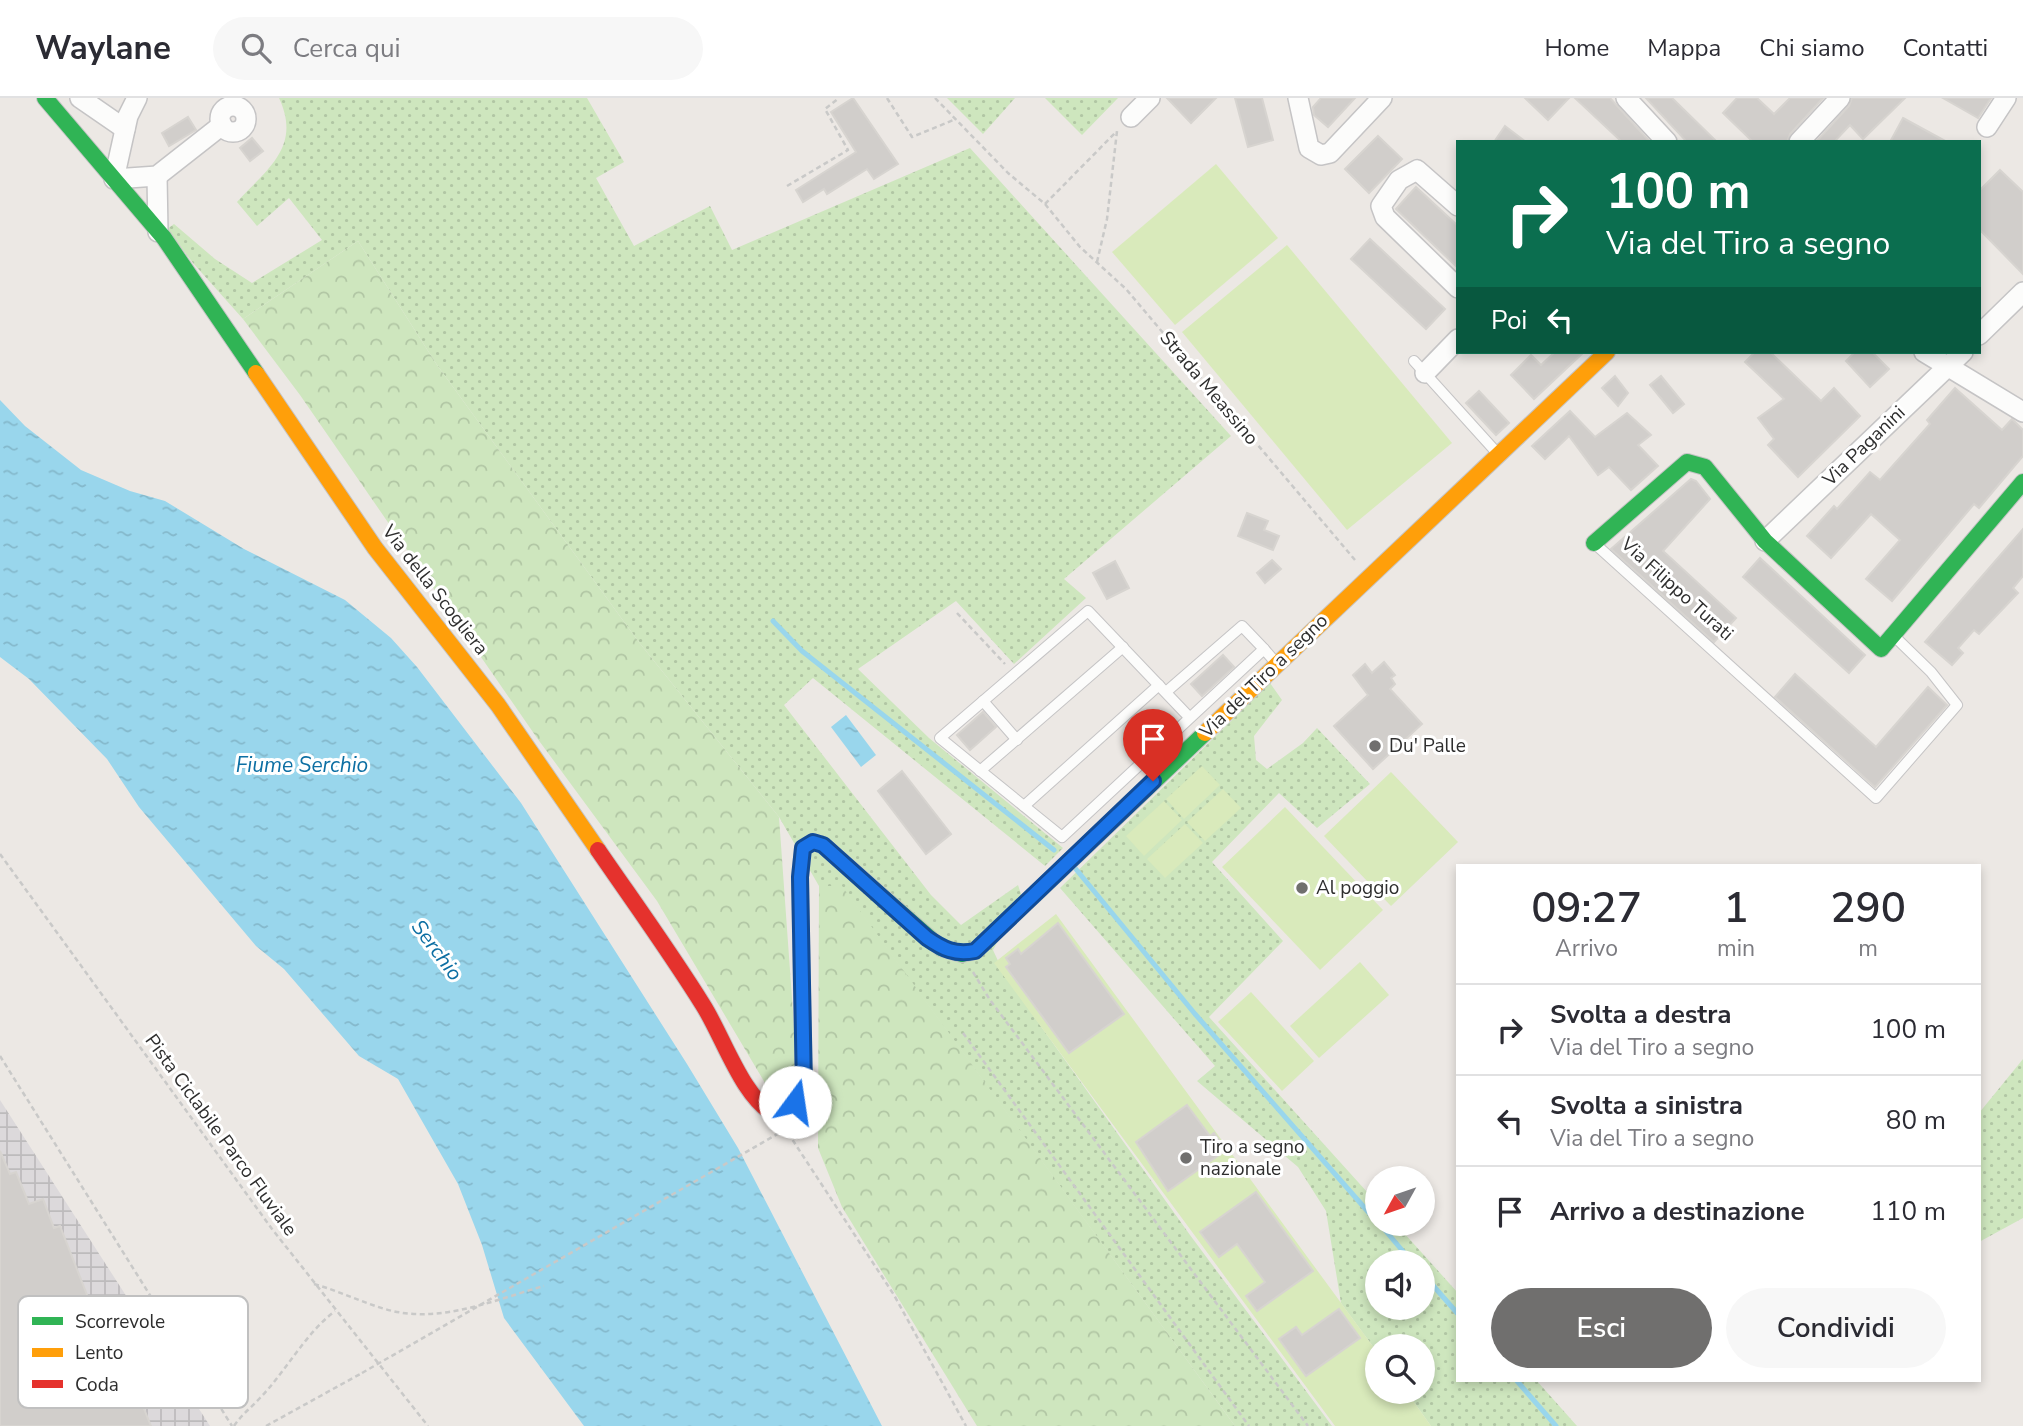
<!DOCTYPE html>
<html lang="it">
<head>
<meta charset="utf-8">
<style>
	body { margin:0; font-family:"Nunito Sans",sans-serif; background:#f7f7f7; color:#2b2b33; height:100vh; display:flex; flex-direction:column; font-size:26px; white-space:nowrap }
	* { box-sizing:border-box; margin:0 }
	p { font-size:23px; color:#7c7c81 }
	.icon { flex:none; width:38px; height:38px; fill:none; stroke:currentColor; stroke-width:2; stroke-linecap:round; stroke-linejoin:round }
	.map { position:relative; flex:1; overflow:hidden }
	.panel { position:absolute; left:1456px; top:766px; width:525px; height:518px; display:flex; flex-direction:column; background:#fff; border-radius:0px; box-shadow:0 4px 10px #0003 }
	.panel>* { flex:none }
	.top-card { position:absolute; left:1456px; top:42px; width:525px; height:214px; border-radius:0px; box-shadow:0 4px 10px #0003; background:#0b6e4f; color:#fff; overflow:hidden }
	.needle { width:46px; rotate:230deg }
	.buttons { position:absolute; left:1365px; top:1068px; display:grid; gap:14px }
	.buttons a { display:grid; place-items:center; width:70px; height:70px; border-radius:50%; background:#fff; box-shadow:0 4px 10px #0003; font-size:35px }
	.pin { position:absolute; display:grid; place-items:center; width:60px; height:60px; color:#fff; margin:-72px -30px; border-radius:50% 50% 50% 0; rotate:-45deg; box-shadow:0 0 7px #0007 }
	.pin .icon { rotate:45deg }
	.me { position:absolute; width:77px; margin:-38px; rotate:14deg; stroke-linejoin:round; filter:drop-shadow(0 0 5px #0008) }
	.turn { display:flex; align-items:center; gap:24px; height:147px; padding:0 35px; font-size:32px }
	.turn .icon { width:91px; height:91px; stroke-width:2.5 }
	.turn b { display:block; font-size:49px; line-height:60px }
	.then { display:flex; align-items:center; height:66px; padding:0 35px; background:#0003; gap:14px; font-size:26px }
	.eta { display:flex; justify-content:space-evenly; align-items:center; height:119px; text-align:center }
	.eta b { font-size:42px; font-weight:600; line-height:49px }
	.cta { display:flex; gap:14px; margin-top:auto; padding:14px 35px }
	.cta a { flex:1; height:80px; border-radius:42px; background:#706f6e; color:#fff; font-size:28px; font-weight:600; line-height:80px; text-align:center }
	.cta a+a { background:#f7f7f7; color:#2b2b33 }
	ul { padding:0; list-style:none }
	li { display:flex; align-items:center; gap:21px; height:91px; padding:0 35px; border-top:2px solid #e1e1e2 }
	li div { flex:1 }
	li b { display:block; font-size:26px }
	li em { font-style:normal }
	header { display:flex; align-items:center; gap:42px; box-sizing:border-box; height:98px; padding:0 35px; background:#fff; border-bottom:2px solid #e1e1e2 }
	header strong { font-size:33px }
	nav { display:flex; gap:38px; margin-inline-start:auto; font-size:24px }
	.search { width:490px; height:63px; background:#f7f7f7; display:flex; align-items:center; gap:18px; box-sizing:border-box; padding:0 24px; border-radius:38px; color:#7c7c81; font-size:26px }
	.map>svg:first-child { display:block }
</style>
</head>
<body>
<header>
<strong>Waylane</strong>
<div class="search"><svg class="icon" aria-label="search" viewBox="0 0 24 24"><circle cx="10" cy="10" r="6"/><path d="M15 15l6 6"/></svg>Cerca qui</div>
<nav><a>Home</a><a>Mappa</a><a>Chi siamo</a><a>Contatti</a></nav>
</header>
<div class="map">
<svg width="2023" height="1328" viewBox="0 0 2023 1328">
	<defs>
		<pattern id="industrial-grid" width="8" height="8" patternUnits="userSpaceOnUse" patternTransform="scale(1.75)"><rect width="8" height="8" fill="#dcd9db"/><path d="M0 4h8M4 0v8" fill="none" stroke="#bdbbbc"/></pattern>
		<pattern id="green-dots" width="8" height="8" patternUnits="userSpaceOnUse" patternTransform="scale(1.75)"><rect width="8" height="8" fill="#cee6be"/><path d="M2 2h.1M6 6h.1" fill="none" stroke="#b1c6a4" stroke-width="1.8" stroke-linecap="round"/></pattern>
		<pattern id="forest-crowns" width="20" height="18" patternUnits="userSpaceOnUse" patternTransform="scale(1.75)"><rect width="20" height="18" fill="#cee6be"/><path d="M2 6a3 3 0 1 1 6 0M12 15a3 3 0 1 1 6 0" fill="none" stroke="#b1c6a4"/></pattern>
		<pattern id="water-ripples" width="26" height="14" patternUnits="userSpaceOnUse" patternTransform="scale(1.75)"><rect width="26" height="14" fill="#99d6ec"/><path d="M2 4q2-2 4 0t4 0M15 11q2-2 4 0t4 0" fill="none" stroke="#84b8cb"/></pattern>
	</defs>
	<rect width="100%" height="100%" fill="#ece8e4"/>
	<polygon fill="url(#industrial-grid)" points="0,1002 210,1328 0,1328"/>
	<g fill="url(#green-dots)" fill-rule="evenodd">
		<path d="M 279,0 L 587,0 L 624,64 L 596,80 L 634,148 L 710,108 L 732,152 L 970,50 L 1231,338 L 1064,481 L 1086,500 L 1014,566 L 956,503 L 858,571 L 929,640 L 1063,750 L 1045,768 L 813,580 L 784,607 L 931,797 L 961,827 L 1018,787 L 1022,799 L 993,852 L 1005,878 L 1190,1137 L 1332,1328 L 1235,1328 L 842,789 L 819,788 L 779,719 L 638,543 L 437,267 L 358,143 L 243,221 L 193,165 L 167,131 L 174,126 L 215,161 L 252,185 L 322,142 L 289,100 L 257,128 L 237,104 C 267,71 302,49 279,0 Z"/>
		<polygon points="947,0 1015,0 983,36"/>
		<polygon points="1045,0 1118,0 1082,37"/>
		<path d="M 1270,585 L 1282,602 L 1254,638 L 1256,662 L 1267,671 L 1303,645 L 1317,630 L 1370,686 L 1317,730 L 1279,695 L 1212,764 L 1283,843 L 1209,919 L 1377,1105 L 1377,1125 L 1395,1125 L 1458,1195 L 1458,1283 L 1537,1283 L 1577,1328 L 1431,1328 L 1406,1293 L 1423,1293 L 1423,1248 L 1377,1248 L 1377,1254 L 1341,1205 L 1326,1113 L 1298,1069 L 1197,983 L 1215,968 L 1060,790 ZM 1377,1164 L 1423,1164 L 1423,1209 L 1377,1209 Z"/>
		<polygon points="2023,961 2023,1120 1979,1144 1979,1015"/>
	</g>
	<g fill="url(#forest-crowns)">
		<polygon points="358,143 437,267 638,543 779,719 798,984 782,991 765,985 657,803 537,640 300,297 243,221"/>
		<polygon points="819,788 842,788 1235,1328 977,1328 842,1109 818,1050"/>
	</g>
	<g fill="#d9eabb">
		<polygon points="1216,66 1278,140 1175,227 1112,154"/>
		<polygon points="1287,147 1452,345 1347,432 1182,234"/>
		<polygon points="1202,668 1220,687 1184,721 1166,701"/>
		<polygon points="1391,674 1458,744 1391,808 1324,738"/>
		<polygon points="1223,691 1241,710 1205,743 1187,724"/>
		<polygon points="1164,703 1182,722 1144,758 1126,738"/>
		<polygon points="1285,709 1383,812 1320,872 1222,769"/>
		<polygon points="1185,726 1203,745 1165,780 1147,761"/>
		<polygon points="1056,816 1377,1254 1377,1293 1406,1293 1431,1328 1335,1328 994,865"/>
		<polygon points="1360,864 1389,897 1319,960 1290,928"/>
		<polygon points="1251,894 1314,963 1282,993 1218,924"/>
	</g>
	<g fill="url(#water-ripples)">
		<polygon points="0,302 25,328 81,372 130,393 165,403 244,451 345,502 391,540 417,569 521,705 687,966 738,1050 882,1328 584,1328 504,1220 482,1147 458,1086 398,981 359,958 284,871 256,848 139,709 107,661 29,581 0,559"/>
		<polygon points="846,617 876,657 861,669 831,629"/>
	</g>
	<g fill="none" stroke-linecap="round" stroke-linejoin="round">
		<g stroke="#99d6ec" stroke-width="5">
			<polyline points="773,523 802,553 1054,752"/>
			<polyline points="1075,770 1195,916 1377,1124"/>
			<polyline points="1379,1125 1412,1164"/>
			<polyline points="1423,1176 1458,1216"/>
			<polyline points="1517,1283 1556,1328"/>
		</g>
	</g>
	<g fill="#d1cecb" stroke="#d7d4d0" stroke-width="2">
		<polygon points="853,0 898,66 874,81 867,71 827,96 824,91 803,104 796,92 856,54 831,14"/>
		<polygon points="1167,0 1216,0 1191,25"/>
		<polygon points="1235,0 1262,0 1273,42 1248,49"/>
		<polygon points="1321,0 1355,0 1328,29 1314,17 1313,9"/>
		<polygon points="1525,0 1569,0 1548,22"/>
		<polygon points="1575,0 1610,0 1650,44 1622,44"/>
		<polygon points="1646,0 1672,0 1717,44 1687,44"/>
		<polygon points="1737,0 1757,0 1774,16 1790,0 1823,0 1790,36 1787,44 1753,44 1723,15"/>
		<polygon points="1852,0 1905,0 1863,41 1850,27 1834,44 1816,44 1849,8"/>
		<polygon points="1943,0 1991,0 1978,20"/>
		<polygon points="188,19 196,32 169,48 162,35"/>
		<polygon points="1903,20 1947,44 1890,44"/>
		<polygon points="1505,28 1526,44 1494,44"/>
		<polygon points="1378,38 1402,61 1369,95 1345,71"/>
		<polygon points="252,40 263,53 250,63 240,50"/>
		<polygon points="2000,72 2023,94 2023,176 1979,131 1979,93"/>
		<polygon points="1416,89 1458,128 1458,170 1396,111"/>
		<polygon points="1370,141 1445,211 1426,231 1351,161"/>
		<polygon points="1555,254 1584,254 1534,301 1511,277 1531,257 1541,267"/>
		<polygon points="1755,254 1770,254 1821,303 1834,290 1860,318 1798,379 1768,347 1774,341 1758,320 1784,301 1745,264"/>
		<polygon points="1855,254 1872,254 1889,271 1870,289 1846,263"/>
		<polygon points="1615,278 1628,295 1618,308 1602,290"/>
		<polygon points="1661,278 1684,306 1673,315 1650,287"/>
		<polygon points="1955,290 2002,332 2012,321 2023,332 2023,358 1979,410 1974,406 1892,503 1866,481 1900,442 1871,416 1831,460 1807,438 1834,408 1837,411 1870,374 1880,382 1930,326 1927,322"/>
		<polygon points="1479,293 1509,325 1496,337 1466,305"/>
		<polygon points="1570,313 1595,339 1627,315 1651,337 1638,347 1658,368 1631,392 1609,369 1598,377 1569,338 1545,361 1532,348"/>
		<polygon points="1691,381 1696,383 1710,401 1663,453 1736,520 1714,544 1611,451"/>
		<polygon points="1247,415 1268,423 1264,432 1279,438 1273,452 1238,438"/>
		<polygon points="2023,431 2023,478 2013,490 2018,495 1979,536 1974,532 1958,550 1963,555 1952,567 1925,544"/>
		<polygon points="1760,460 1865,557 1849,575 1743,479"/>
		<polygon points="1272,462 1281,471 1265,485 1257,475"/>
		<polygon points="1115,463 1129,490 1107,501 1093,475"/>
		<polygon points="1223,557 1234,569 1202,598 1191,586"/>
		<polygon points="1384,564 1395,577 1391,580 1395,586 1390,591 1422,626 1373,671 1334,628 1368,597 1353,577 1365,566 1372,575"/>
		<polygon points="1795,576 1876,649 1928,589 1947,607 1875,689 1775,599"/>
		<polygon points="983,614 996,629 970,652 957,637"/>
		<polygon points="902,673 951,736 926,756 878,693"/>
		<polygon points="1058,825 1124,916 1069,955 1006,869 1010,866 1006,860 1018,851 1021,856"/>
		<polygon points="1187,1007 1210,1038 1214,1035 1226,1052 1168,1093 1136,1044"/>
		<polygon points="0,1053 10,1076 16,1074 29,1106 43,1101 54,1130 60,1128 91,1207 100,1203 151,1328 0,1328"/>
		<polygon points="1256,1094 1313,1173 1257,1213 1246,1198 1265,1184 1237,1146 1219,1159 1200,1134"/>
		<polygon points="1339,1211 1360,1240 1306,1278 1279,1241 1296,1229 1302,1237"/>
	</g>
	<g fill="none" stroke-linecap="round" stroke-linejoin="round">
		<g stroke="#c5c4c5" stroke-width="12">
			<g id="lane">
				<polyline points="1414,263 1498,356"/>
				<polyline points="1594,445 1876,700 1957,607 1931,574 1894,538"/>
				<polyline points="1166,594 1242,528 1264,551"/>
				<polyline points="983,603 1017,642"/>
				<polyline points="1190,620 1088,513 940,640 1062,739 1264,551 1276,565"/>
				<polyline points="980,673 1123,549"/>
				<polyline points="1024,708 1159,587"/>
			</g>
		</g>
		<g stroke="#c5c4c5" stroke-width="22">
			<g id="street">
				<polyline points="80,0 125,31"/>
				<polyline points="137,0 128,18 114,81 157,78 222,27"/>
				<polyline points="1298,0 1309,50 1321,57 1330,55 1382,0"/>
				<polyline points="1626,0 1667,44"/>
				<circle cx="233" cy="21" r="13"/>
				<polyline points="1131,19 1150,0"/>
				<polyline points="1987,29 2006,0"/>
				<polyline points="1799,44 1840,0"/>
				<polyline points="157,78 158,134"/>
				<polyline points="1458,108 1417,72 1399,82 1381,108 1385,119 1458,190"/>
				<polyline points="1979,237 2023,194"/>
				<polyline points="1924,254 2023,314"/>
				<polyline points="1425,275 1458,241"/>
				<polyline points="1765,443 1963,254"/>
			</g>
		</g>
		<g stroke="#c5c4c5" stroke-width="18">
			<g id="fast">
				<polyline points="45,0 164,140 256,275"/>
				<polyline points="1594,445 1687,364 1705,369 1765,443 1881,551 2023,384"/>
				<polyline points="802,894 800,779 803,750 813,744 823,747 941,850 962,856 975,853 1205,635"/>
			</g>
		</g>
		<g stroke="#c5c4c5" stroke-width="18">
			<g id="slow">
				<polyline points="256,275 375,450 498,607 598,752"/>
				<polyline points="1205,635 1607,254"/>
			</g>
		</g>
		<g stroke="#c5c4c5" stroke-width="18">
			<path id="jam" d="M 598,752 C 633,803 670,854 703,907 C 723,938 743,1002 776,1017 L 795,1004 L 804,991 L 802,894"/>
		</g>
		<g stroke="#c9c9c8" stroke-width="2.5" stroke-dasharray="5 3.5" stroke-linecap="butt">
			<polyline points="887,0 912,39 956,21"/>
			<polyline points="935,0 1008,75 1045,106 1080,149 1126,191 1355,462"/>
			<polyline points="787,88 848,52 825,11 839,0"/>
			<polyline points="1045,106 1116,34"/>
			<polyline points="1097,164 1107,121 1117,33"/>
			<polyline points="957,515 1005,566"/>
			<polyline points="0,756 272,1131 428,1328"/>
			<polyline points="973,874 990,902 1308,1328"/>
			<polyline points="963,935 1249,1328"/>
			<polyline points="0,958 232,1328"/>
			<polyline points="788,1035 894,1197 966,1328"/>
			<path d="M 314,1186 C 339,1193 361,1204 385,1211 C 438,1227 494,1202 544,1188"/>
			<path d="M 234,1328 C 242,1316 251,1310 260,1300 C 287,1272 304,1237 335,1213"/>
			<polyline points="266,1328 362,1275"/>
		</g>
		<use href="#lane" stroke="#fcfcfb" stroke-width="10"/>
		<use href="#street" stroke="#fcfcfb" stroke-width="19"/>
		<use href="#fast" stroke="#30b455" stroke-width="16"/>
		<use href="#slow" stroke="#ff9f0a" stroke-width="16"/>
		<use href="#jam" stroke="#e5322d" stroke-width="16"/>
		<polyline stroke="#c9c9c8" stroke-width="2.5" stroke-dasharray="5 3.5" stroke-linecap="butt" points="362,1275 800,1023"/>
	</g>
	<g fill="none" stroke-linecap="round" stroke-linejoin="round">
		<g stroke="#114b97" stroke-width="18">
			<path id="route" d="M 795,1004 L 804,991 L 800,779 L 803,750 L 813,744 L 823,747 L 927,840 C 943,851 955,857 975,853 L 1153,683"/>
		</g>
		<use href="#route" stroke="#1a73e8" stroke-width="12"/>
	</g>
	<g fill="#706f6e" stroke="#fff" stroke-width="2.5">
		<circle cx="1375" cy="648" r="7"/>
		<circle cx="1302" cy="790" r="7"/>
		<circle cx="1186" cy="1060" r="7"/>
	</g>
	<g text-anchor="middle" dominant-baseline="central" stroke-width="6" stroke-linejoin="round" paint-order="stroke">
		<g font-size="19" fill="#2e2e2e" stroke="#fff">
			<text transform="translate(1209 290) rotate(50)">Strada Meassino</text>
			<text transform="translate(1864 348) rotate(-44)">Via Paganini</text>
			<text transform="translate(1677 491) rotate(42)">Via Filippo Turati</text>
			<text transform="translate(435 492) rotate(52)">Via della Scogliera</text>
			<text transform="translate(1264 578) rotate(-44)">Via del Tiro a segno</text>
			<text transform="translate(221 1037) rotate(54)">Pista Ciclabile Parco Fluviale</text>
		</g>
		<g font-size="19" fill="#2e2e2e" stroke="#fff" text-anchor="start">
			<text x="1389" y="648">Du' Palle</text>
			<text x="1316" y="790">Al poggio</text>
			<text x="1200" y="1049">Tiro a segno<tspan x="1200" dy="22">nazionale</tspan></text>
		</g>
		<g font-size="21" font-style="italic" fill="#0d6fa3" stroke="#fff">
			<text x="302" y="667">Fiume Serchio</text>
			<text transform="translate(437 852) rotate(53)">Serchio</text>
		</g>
	</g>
	<rect x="18" y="1198" width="230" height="112" rx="10" fill="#fff" stroke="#c0c0c0" stroke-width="2"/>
	<rect x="32" y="1219" width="31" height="8" fill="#30b455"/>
	<rect x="32" y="1250" width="31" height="9" fill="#ff9f0a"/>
	<rect x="32" y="1282" width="31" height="8" fill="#e5322d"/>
	<g font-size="19" fill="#2e2e2e">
		<text x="75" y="1230">Scorrevole</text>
		<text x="75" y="1261">Lento</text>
		<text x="75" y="1293">Coda</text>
	</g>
</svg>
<div class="buttons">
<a><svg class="needle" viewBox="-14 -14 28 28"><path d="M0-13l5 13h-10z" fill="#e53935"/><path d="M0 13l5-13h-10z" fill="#7c7c81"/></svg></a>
<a><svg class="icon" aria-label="sound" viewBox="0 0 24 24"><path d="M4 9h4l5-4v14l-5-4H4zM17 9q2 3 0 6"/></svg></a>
<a><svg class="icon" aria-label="search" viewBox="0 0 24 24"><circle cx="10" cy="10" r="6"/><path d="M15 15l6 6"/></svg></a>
</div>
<div class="pin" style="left:1153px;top:683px;background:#d93025"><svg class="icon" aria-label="arrive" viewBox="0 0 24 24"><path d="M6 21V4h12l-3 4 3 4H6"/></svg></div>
<svg class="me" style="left:795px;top:1004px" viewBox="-20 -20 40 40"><circle r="19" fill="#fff"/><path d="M0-13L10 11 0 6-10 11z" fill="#1a73e8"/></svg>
<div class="top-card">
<div class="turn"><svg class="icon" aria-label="right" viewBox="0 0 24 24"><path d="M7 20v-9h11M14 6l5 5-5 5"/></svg><div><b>100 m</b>Via del Tiro a segno</div></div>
<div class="then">Poi<svg class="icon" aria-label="left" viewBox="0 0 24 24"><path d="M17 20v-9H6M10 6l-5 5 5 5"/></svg></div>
</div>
<section class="panel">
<div class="eta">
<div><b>09:27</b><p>Arrivo</p></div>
<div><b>1</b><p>min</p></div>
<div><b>290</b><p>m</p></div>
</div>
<ul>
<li><svg class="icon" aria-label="right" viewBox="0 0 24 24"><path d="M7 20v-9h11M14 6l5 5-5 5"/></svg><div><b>Svolta a destra</b><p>Via del Tiro a segno</p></div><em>100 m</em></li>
<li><svg class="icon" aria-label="left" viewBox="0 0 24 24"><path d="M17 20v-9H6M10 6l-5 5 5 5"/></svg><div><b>Svolta a sinistra</b><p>Via del Tiro a segno</p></div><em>80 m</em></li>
<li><svg class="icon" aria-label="arrive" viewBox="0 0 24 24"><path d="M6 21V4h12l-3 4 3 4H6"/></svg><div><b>Arrivo a destinazione</b></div><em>110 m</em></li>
</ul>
<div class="cta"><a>Esci</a><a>Condividi</a></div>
</section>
</div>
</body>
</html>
